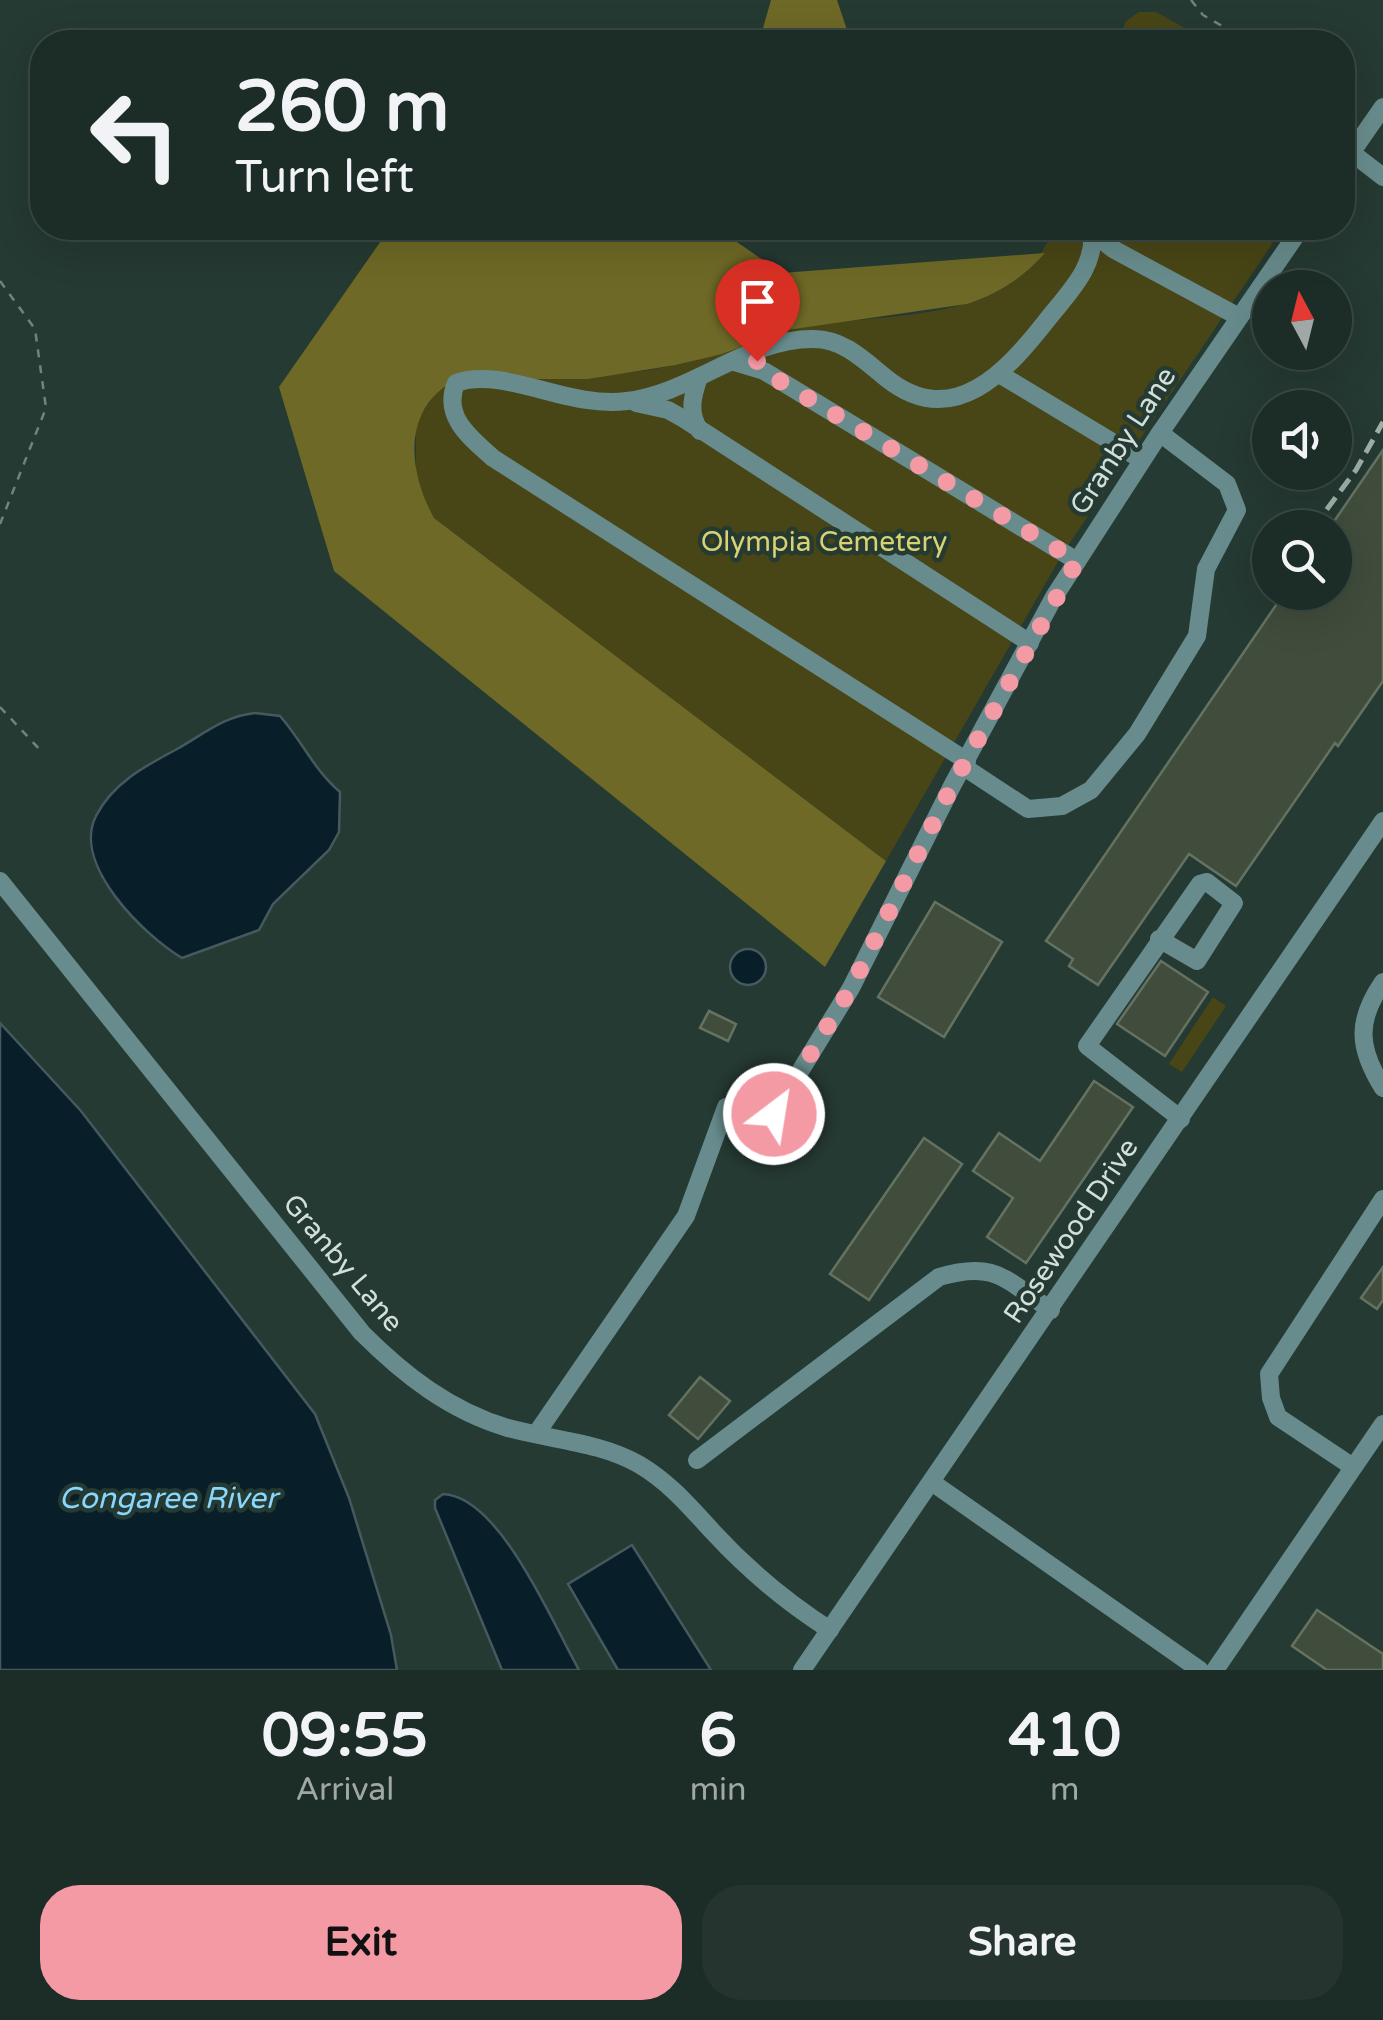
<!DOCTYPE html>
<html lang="en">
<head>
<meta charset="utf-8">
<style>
	body { margin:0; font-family:"Varela Round",sans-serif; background:#25342e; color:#f1f3f6; height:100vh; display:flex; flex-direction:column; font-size:38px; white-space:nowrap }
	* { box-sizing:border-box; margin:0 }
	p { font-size:32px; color:#a0a7a7 }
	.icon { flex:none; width:55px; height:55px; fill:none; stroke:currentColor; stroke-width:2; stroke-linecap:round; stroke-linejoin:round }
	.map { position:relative; height:1670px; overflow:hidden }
	.sheet { display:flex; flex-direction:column; background:#1c2c26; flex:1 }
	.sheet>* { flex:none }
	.top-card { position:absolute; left:30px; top:30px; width:1325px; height:210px; border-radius:40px; box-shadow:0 10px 40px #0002,0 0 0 2px #3a4843; background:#1c2c26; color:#f1f3f6; overflow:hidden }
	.needle { width:65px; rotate:353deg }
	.controls { position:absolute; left:1252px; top:270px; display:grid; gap:20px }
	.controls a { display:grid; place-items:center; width:100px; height:100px; border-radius:50%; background:#1c2c26; box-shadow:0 10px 40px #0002,0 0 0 2px #3a4843; font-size:50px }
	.pin { position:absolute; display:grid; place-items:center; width:85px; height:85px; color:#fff; margin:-102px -42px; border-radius:50% 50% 50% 0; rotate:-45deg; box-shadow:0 0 10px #0007 }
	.pin .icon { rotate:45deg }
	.me { position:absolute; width:110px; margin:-55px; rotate:31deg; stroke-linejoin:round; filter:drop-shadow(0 0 8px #0008) }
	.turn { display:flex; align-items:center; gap:35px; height:210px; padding:0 40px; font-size:45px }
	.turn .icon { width:130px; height:130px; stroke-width:2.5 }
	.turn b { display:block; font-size:70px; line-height:85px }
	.eta { display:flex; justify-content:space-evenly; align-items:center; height:170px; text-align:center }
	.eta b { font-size:60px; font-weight:800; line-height:70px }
	.cta { display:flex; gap:20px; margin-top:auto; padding:20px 40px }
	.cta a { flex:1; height:115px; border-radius:40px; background:#f49aa5; color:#111; font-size:40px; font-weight:800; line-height:115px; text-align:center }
	.cta a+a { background:#25342e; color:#f1f3f6 }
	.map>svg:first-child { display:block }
</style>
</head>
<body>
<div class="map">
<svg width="1383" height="1670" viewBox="0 0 1383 1670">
	<rect width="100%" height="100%" fill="#253a32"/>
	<g fill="#484516">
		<polygon points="1139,12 1156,12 1210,42 1118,42 1126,21"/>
		<path d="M 1053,228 L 1283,228 L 1063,553 L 886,861 L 434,518 L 416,487 L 416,422 L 439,388 L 472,375 C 543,378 607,379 677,365 C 715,357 748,340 786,330 C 873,309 1018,332 1053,228 Z"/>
		<polygon points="1213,997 1226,1006 1182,1072 1169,1064"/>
	</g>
	<g fill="#6e6926">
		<polygon points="771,0 837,0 851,42 759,42"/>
		<path d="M 390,228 L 734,228 L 731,238 L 782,273 L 1045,253 C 1022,279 999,293 967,304 L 787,330 L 722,354 L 676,365 L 588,379 L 457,379 C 401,408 408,471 434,518 L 886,861 L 825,967 L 334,571 L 279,387 Z"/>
	</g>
	<g fill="#081f29" stroke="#45595e" stroke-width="2.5">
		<path d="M 255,713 L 280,716 C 302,741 314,770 340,792 L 339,832 L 329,850 L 273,904 L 259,930 L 182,958 C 145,936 71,865 96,816 C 113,782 147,765 179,748 C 205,733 225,716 255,713 Z"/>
		<circle cx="748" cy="967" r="18"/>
		<polygon points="0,1023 81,1111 315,1414 349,1498 391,1635 397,1670 0,1670"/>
		<path d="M 443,1494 C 500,1496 553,1624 579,1670 L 502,1670 L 435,1508 L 435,1500 Z"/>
		<polygon points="632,1545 711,1670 618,1670 568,1584"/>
	</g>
	<g fill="#404c3c" stroke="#657261" stroke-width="2.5">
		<polygon points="1383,450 1383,681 1338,746 1335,743 1236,886 1189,854 1098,985 1069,966 1073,959 1046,941 1285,592 1335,592 1335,520"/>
		<polygon points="935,902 1002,942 944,1037 878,997"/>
		<polygon points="1161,961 1208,992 1165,1056 1117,1024"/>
		<polygon points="709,1011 736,1024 728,1041 700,1028"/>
		<polygon points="1094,1081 1133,1107 1026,1263 987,1237 1013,1198 973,1171 999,1133 1040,1161"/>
		<polygon points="924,1138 962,1164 869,1300 830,1274"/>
		<polygon points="1383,1267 1383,1300 1377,1309 1361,1298"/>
		<polygon points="700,1377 730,1401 698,1439 669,1415"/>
		<polygon points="1317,1610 1383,1654 1383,1670 1327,1670 1292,1646"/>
	</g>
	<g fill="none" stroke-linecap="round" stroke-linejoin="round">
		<g stroke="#72837d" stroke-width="2.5" stroke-dasharray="8 8" stroke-linecap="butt">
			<polyline points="1191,0 1203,15 1250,42"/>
			<polyline points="0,281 35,329 46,408 0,524"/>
			<polyline points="0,707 43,753"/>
		</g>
		<g stroke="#688c8d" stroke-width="18">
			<polyline points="1352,153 1383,177"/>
			<polyline points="1342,166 1383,107"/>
			<polyline points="1093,233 1113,249 1239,317"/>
			<polyline points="734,362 764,371 1077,561"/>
			<polyline points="1001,375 1142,460"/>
			<path d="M 699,377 C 692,397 688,413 700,431"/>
			<polyline points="636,403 668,410 684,419 1030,643"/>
			<path d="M 967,761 L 493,458 C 471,438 442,417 456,383 C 505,366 567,409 627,401 C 693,393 747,338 814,339 C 843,339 864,360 886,378 C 953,432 1007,371 1047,320 C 1070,291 1097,266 1092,228"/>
			<polyline points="964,767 1028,809 1062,806 1091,790 1137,734 1197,636 1206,569 1237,510 1227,484 1160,433"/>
			<path d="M 0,881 L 362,1333 C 404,1375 450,1411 508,1428 C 552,1440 600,1442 640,1465 C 670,1483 690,1507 713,1532 C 748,1570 786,1602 830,1630"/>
			<polyline points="1159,939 1197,961 1234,903 1207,882 1200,884 1087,1046 1181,1119"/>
			<path d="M 1383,982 C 1356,1021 1358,1048 1383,1088"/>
			<polyline points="774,1114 851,988 952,786 1054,597 1160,433 1301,228"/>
			<polyline points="536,1434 686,1216 726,1107"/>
			<path d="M 697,1460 L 939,1277 C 996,1260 1005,1280 1051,1310"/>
			<polyline points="1353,1467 1278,1417 1271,1398 1269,1374 1383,1199"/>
			<polyline points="933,1483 1200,1670"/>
			<polyline points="802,1670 1383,821"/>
			<polyline points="1215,1670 1383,1424"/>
		</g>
		<polyline stroke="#a0afa9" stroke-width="5" stroke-dasharray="15 8" stroke-linecap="butt" points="1313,528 1356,470 1383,422"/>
	</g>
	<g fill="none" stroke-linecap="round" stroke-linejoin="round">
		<polyline stroke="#f49aa5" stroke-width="18" stroke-dasharray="0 32.4" points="757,361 760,369 1077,561 952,786 851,988 774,1114"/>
	</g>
	<g text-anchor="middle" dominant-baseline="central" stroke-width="9" stroke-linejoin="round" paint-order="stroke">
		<g font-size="28" fill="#d3dfda" stroke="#253a32">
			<text transform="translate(1123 441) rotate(-57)">Granby Lane</text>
			<text transform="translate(1071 1231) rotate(-56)">Rosewood Drive</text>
			<text transform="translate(343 1263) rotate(50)">Granby Lane</text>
		</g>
		<g font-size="28" fill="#d8d273" stroke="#253a32">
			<text x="824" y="542">Olympia Cemetery</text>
		</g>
		<g font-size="30" font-style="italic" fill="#89d7fe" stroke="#253a32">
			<text x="168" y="1498">Congaree River</text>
		</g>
	</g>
</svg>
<div class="controls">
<a><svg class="needle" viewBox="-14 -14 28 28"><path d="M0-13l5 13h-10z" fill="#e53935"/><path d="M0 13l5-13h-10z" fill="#a0a7a7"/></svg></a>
<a><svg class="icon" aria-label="sound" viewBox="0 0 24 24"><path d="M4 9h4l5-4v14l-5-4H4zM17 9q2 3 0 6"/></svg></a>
<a><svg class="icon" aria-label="search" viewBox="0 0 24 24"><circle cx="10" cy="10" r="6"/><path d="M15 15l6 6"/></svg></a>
</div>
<div class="pin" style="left:757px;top:361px;background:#d93025"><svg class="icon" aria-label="arrive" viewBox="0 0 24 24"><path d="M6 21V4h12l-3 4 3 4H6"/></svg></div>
<svg class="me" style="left:774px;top:1114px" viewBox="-20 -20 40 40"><circle r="17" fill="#f49aa5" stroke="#fff" stroke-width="3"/><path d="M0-11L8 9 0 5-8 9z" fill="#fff"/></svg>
<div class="top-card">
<div class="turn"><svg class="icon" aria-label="left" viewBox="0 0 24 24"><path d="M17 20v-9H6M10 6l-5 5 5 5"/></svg><div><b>260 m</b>Turn left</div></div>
</div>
</div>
<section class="sheet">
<div class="eta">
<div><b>09:55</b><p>Arrival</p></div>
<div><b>6</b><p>min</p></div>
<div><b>410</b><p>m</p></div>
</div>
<div class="cta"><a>Exit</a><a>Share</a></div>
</section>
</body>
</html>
